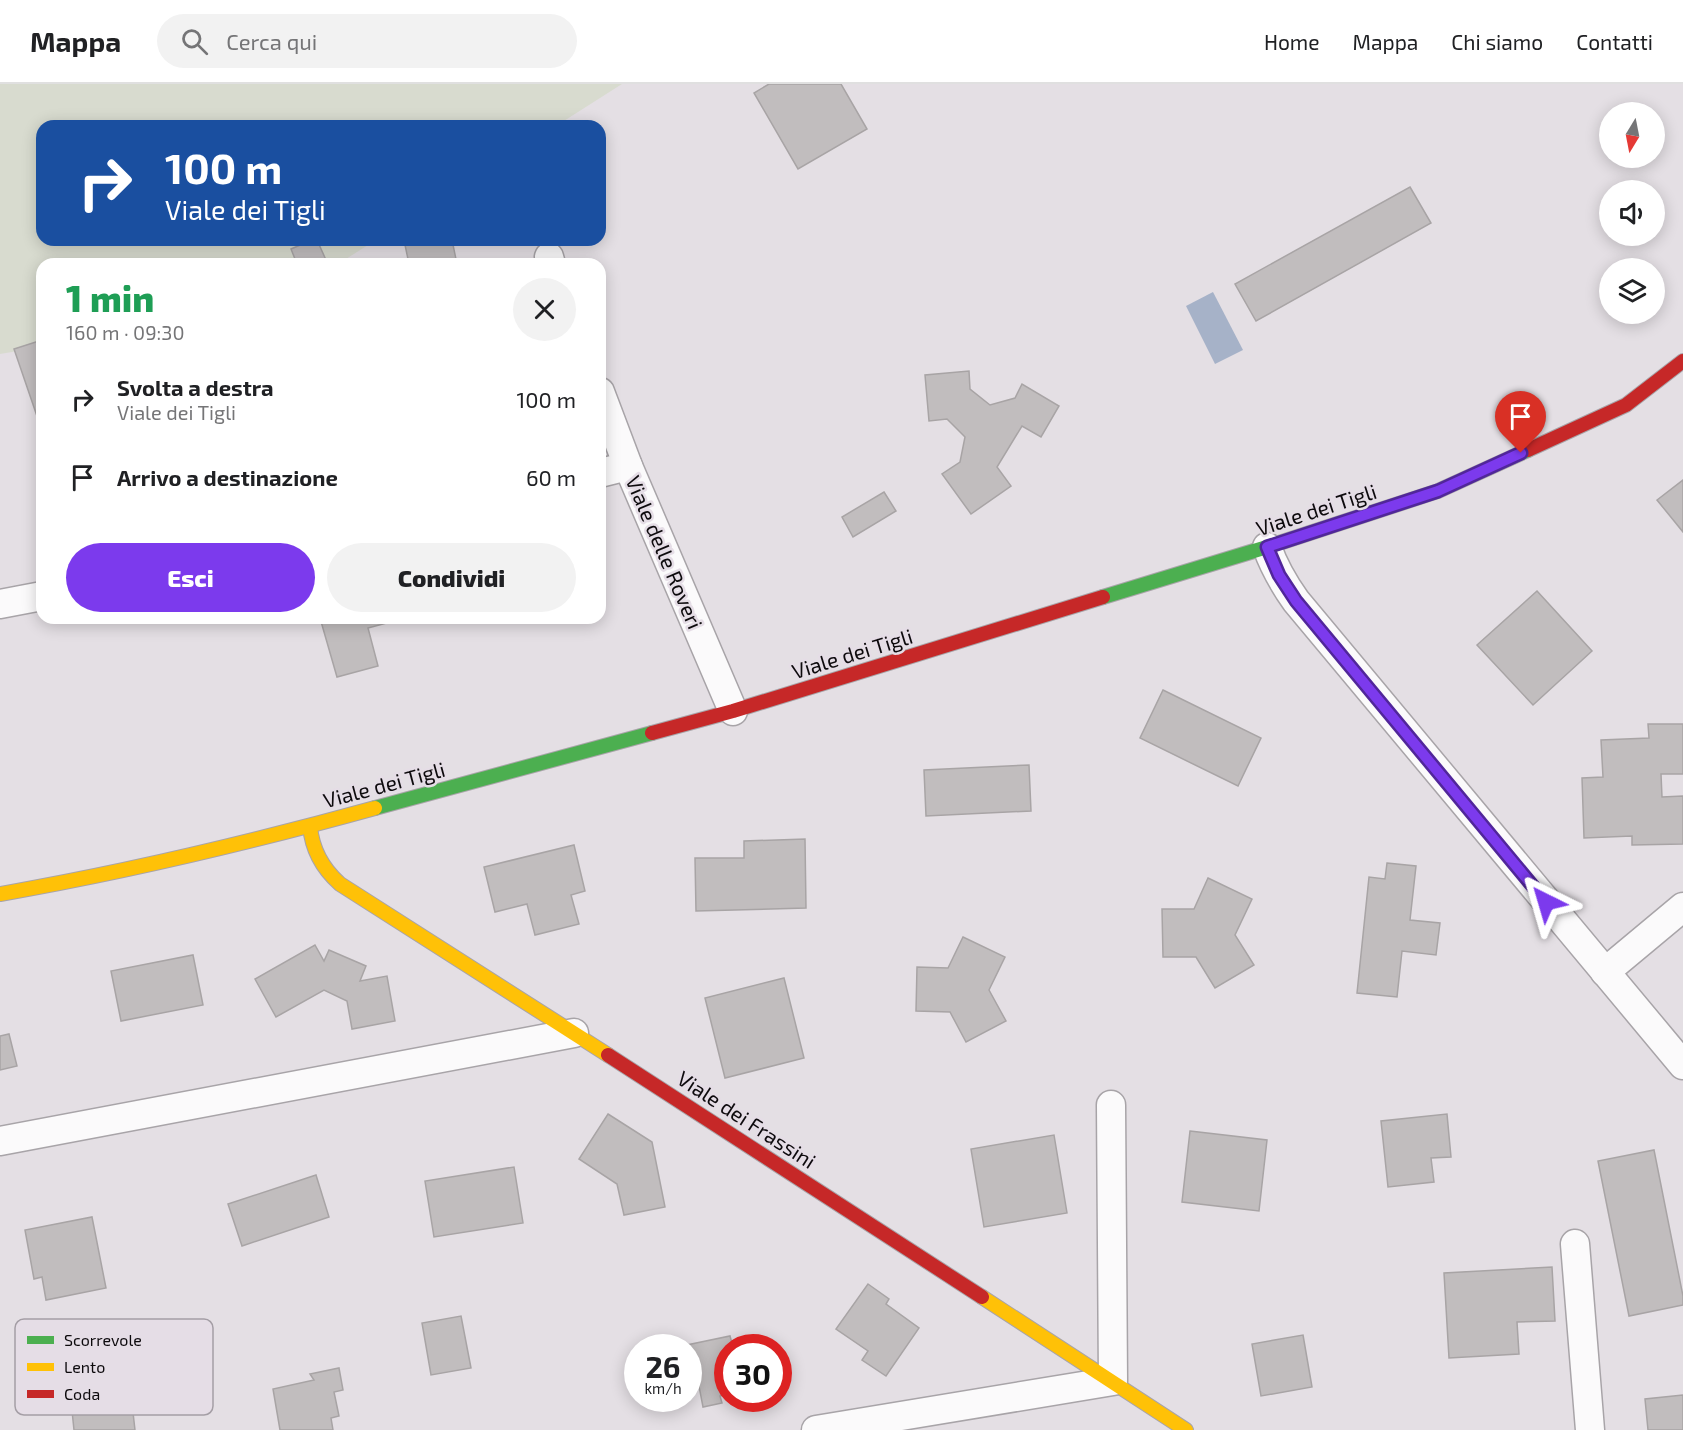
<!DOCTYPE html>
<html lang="it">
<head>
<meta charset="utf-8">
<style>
	body { margin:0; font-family:"Exo 2",sans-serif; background:#f2f2f2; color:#202124; height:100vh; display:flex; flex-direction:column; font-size:22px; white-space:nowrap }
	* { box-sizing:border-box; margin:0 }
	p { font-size:20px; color:#757577 }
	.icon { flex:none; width:33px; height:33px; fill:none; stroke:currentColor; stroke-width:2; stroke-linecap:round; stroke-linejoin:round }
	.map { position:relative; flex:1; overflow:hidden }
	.side { position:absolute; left:36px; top:174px; width:570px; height:366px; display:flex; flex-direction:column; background:#fff; border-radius:18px; box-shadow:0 3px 15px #0003 }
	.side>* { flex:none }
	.guide { position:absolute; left:36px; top:36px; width:570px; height:126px; border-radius:18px; box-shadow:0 3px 15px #0003; background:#1a4fa0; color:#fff; overflow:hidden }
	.needle { width:39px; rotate:190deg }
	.tools { position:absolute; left:1599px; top:18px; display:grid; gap:12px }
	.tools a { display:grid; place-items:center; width:66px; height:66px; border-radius:50%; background:#fff; box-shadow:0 3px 15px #0003; font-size:30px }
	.speed { position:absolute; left:624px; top:1250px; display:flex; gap:12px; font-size:30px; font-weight:700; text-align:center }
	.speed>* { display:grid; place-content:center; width:78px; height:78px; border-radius:50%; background:#fff; box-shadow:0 3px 15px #0003; line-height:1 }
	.speed small { font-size:15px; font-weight:400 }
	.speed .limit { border:9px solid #d22; background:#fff; color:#111 }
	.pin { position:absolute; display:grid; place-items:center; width:51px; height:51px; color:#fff; margin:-62px -26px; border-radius:50% 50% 50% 0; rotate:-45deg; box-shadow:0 0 6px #0007 }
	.pin .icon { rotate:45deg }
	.me { position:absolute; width:66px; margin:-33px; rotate:320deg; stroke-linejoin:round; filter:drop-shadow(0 0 4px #0008) }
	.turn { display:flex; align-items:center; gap:21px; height:126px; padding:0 30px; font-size:27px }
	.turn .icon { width:78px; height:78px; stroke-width:2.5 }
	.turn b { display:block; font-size:42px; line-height:51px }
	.round { display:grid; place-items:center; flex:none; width:63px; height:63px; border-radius:32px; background:#f2f2f2 }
	.overview { display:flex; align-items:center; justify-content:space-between; height:102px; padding:0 30px }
	h1 { font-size:36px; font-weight:800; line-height:45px; color:#1e9e55 }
	.primary-button { display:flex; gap:12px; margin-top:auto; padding:12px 30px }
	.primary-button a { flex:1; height:69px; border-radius:36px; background:#7c3aed; color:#fff; font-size:24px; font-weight:800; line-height:69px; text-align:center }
	.primary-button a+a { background:#f2f2f2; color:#202124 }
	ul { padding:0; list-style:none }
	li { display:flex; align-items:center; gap:18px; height:78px; padding:0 30px }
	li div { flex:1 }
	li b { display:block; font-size:22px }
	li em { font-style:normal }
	header { display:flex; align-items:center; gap:36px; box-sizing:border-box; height:84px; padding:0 30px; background:#fff; border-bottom:2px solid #e0e0e0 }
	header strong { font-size:28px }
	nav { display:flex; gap:33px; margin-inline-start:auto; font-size:21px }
	.search { width:420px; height:54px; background:#f2f2f2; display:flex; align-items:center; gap:15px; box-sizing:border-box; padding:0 21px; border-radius:33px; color:#757577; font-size:22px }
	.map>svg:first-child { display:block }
</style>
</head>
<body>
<header>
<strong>Mappa</strong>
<div class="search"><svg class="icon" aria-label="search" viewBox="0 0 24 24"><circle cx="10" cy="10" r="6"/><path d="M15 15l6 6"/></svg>Cerca qui</div>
<nav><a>Home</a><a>Mappa</a><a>Chi siamo</a><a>Contatti</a></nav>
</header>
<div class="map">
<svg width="1683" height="1346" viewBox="0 0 1683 1346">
	<rect width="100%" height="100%" fill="#e4dfe4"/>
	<polygon fill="#d8dbcf" points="0,0 622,0 556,42 42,42 42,156 376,156 338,180 42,180 42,263 0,270"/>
	<polygon fill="#a6b2c8" points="1213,208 1243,266 1215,280 1186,222"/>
	<g fill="#c1bdbe" stroke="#a8a4a5" stroke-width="1.5">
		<polygon points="769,0 841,0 867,45 798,85 754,9"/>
		<polygon points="1410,103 1431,139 1256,237 1235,200"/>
		<polygon points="312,156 317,156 326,176 317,180 297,180 291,165"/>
		<polygon points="404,156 452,156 457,180 409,180"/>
		<polygon points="42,256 42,334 38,335 14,265"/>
		<polygon points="969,287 970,305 990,321 1015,314 1022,300 1059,322 1041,353 1022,342 997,383 1011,402 971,430 942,390 960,378 965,353 947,335 929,337 925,291"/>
		<polygon points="1683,396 1683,448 1657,416"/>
		<polygon points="884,408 896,427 853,453 842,433"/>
		<polygon points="1537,507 1592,567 1533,621 1477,561"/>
		<polygon points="320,534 405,534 368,544 378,582 337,593"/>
		<polygon points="1163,606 1261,654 1238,702 1140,654"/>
		<polygon points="1648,640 1683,640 1683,690 1661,690 1662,713 1683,712 1683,760 1632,761 1632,752 1584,754 1582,694 1603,693 1601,656 1649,654"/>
		<polygon points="1029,681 1031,727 926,732 924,686"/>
		<polygon points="805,755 806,824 696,827 695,774 744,774 744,757"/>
		<polygon points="574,761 585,807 571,811 579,840 535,851 527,820 495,828 484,783"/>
		<polygon points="1387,779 1416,782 1410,836 1440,839 1436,871 1402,867 1397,913 1357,909 1369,793 1385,795"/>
		<polygon points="1208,794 1252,815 1235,851 1254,881 1215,904 1196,873 1163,873 1162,825 1194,825"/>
		<polygon points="963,853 1005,873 989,906 1006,937 966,958 950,928 916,927 917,883 948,884"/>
		<polygon points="315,861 324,877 329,866 366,882 360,897 387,892 395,937 352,945 347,917 324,906 276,933 255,895"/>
		<polygon points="193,871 203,921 121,937 111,887"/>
		<polygon points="784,894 804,974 725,994 705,914"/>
		<polygon points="9,950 17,982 0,986 0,952"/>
		<polygon points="608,1030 652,1058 665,1123 624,1131 617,1100 579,1075"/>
		<polygon points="1447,1030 1451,1073 1431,1074 1434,1098 1388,1103 1381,1037"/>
		<polygon points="1190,1047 1267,1056 1259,1127 1182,1118"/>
		<polygon points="1054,1051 1067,1129 984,1143 971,1065"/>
		<polygon points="1654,1066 1683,1212 1683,1221 1629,1232 1598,1077"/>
		<polygon points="514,1083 523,1139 434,1153 425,1097"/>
		<polygon points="316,1091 329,1133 242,1162 228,1120"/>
		<polygon points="92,1133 106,1204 46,1216 42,1193 34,1195 25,1146"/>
		<polygon points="1552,1183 1555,1237 1517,1238 1519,1270 1449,1274 1444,1189"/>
		<polygon points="868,1200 889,1215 886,1220 919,1244 886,1292 862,1276 868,1267 836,1245"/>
		<polygon points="461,1232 471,1284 431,1291 422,1239"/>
		<polygon points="1303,1251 1312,1303 1261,1312 1252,1260"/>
		<polygon points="730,1252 733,1263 728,1263 728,1310 720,1312 722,1319 703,1323 699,1302 688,1304 688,1263 677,1263"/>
		<polygon points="339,1284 343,1306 334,1308 339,1332 331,1334 333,1346 280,1346 273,1305 314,1296 310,1290"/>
		<polygon points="131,1311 135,1346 74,1346 71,1317"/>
		<polygon points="1683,1311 1683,1346 1648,1346 1645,1315"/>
	</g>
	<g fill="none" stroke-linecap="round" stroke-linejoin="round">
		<g stroke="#a8a4a8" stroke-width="31">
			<g id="street">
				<polyline points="549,173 551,180"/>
				<polyline points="600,308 628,382 733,627"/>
				<polyline points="600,389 628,382"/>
				<path d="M 1267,463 C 1274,483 1284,500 1296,517 L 1683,981"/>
				<polyline points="0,520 42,512"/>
				<polyline points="1605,888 1683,823"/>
				<polyline points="0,1057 574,949"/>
				<polyline points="1575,1160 1590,1346"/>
				<polyline points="816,1346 1113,1297 1111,1021"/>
			</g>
		</g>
		<g stroke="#a8a4a8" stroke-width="16">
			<g id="fast">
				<polyline points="1103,513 1267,463 1438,407 1528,366"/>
				<polyline points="375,724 652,649"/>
			</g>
		</g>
		<g stroke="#a8a4a8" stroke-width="16">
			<g id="slow">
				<path d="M 310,742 C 312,766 322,784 340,800 L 608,971"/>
				<path d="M 0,810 C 126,788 252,758 375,724"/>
				<polyline points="982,1213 1186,1346"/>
			</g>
		</g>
		<g stroke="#a8a4a8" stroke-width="16">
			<g id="jam">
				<polyline points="1528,366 1626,321 1683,277"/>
				<polyline points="652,649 733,627 1103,513"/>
				<polyline points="608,971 982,1213"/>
			</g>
		</g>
		<use href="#street" stroke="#fbfafb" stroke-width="28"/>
		<use href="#fast" stroke="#4caf50" stroke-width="14"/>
		<use href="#slow" stroke="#ffc107" stroke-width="14"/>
		<use href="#jam" stroke="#c62828" stroke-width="14"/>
	</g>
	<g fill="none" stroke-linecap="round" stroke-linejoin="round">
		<g stroke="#51269a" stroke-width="15">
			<polyline id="route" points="1521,369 1438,407 1267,463 1279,491 1296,517 1546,818"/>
		</g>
		<use href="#route" stroke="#7c3aed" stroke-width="10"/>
	</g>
	<g text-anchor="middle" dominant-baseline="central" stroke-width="5" stroke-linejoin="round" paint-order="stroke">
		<g font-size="21" fill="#0d0a0d" stroke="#e5dde6">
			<text transform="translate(1316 425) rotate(-18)">Viale dei Tigli</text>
			<text transform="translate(665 468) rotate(67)">Viale delle Roveri</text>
			<text transform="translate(852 569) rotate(-17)">Viale dei Tigli</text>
			<text transform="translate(384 700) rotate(-15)">Viale dei Tigli</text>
			<text transform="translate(747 1035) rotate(33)">Viale dei Frassini</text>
		</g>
	</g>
	<rect x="15" y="1235" width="198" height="96" rx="9" fill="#e5dde6" stroke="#a49ea5" stroke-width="1.5"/>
	<rect x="27" y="1252" width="27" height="8" fill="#4caf50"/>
	<rect x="27" y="1279" width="27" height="8" fill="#ffc107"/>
	<rect x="27" y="1306" width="27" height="8" fill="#c62828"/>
	<g font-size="16" fill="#0d0a0d">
		<text x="64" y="1262">Scorrevole</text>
		<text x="64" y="1289">Lento</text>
		<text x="64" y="1316">Coda</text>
	</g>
</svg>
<div class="tools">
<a><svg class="needle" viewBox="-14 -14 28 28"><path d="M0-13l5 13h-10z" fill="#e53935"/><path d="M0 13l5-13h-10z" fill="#757577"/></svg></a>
<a><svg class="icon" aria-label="sound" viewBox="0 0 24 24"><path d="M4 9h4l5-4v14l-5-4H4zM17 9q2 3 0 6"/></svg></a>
<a><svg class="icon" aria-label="layers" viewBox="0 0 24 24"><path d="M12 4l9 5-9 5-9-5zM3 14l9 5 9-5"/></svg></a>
</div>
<div class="speed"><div>26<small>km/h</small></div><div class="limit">30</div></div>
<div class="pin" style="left:1521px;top:369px;background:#d93025"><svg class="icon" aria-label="arrive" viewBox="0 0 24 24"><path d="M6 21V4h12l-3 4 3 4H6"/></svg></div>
<svg class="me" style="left:1546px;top:818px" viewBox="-20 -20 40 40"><path d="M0-17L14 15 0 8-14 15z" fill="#7c3aed" stroke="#fff" stroke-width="4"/></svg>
<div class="guide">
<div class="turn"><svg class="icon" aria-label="right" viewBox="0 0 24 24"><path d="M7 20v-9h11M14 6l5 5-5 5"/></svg><div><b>100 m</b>Viale dei Tigli</div></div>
</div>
<section class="side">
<div class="overview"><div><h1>1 min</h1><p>160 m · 09:30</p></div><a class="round"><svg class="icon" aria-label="close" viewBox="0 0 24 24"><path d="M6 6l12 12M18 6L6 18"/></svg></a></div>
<ul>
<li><svg class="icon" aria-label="right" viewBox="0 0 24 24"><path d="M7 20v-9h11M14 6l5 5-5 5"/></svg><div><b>Svolta a destra</b><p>Viale dei Tigli</p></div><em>100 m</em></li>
<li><svg class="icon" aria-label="arrive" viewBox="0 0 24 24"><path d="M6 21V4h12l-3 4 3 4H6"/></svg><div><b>Arrivo a destinazione</b></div><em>60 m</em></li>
</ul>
<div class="primary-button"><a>Esci</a><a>Condividi</a></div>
</section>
</div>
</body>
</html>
